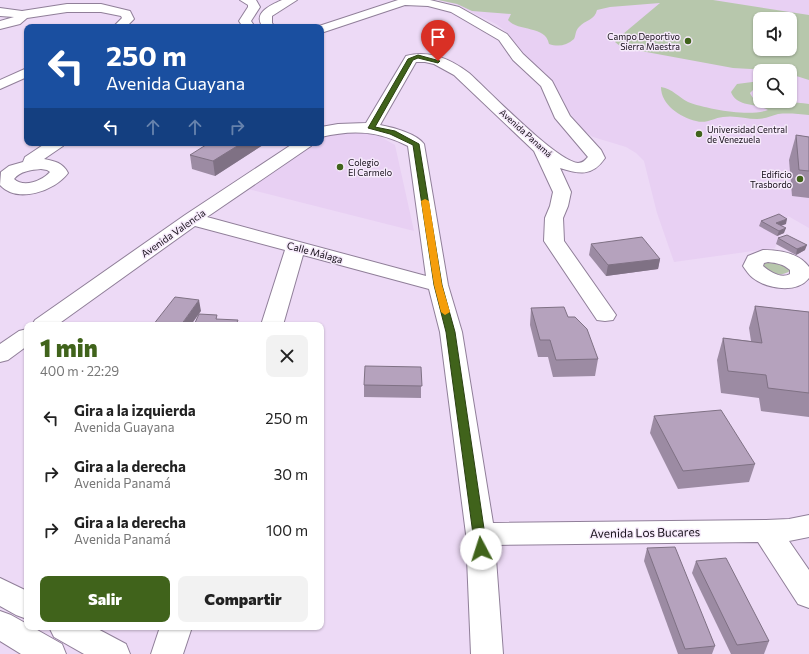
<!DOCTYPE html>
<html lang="es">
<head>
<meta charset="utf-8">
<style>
	body { margin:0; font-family:Commissioner,sans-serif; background:#f2f2f2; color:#222; height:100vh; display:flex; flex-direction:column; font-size:15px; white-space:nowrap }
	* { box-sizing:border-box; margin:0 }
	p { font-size:13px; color:#767676 }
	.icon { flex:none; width:22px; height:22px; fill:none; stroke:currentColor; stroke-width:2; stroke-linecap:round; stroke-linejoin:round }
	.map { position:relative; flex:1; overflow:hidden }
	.sheet { position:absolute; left:24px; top:322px; width:300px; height:308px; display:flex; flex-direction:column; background:#fff; border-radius:8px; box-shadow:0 1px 3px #0004 }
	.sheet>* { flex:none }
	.banner { position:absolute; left:24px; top:24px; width:300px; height:122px; border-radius:8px; box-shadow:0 1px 3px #0004; background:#1a4fa0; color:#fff; overflow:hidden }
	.buttons { position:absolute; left:753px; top:12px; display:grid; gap:8px }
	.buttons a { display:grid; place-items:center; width:44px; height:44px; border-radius:8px; background:#fff; box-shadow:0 1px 3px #0004; font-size:20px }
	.pin { position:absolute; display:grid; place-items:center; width:34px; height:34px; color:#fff; margin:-41px -17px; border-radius:50% 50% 50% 0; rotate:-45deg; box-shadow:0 0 4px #0007 }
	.pin .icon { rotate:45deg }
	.me { position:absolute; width:44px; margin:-22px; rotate:355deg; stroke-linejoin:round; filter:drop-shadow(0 0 3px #0008) }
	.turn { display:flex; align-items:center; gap:14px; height:84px; padding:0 16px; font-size:18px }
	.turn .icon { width:52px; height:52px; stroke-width:2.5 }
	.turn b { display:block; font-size:28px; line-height:34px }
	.lanes { display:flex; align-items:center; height:38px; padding:0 16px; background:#0003; justify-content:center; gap:20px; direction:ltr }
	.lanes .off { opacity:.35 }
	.round { display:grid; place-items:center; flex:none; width:42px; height:42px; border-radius:8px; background:#f2f2f2 }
	.head { display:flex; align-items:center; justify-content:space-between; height:68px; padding:0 16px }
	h1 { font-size:24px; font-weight:800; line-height:30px; color:#40631b }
	.action { display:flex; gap:8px; margin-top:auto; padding:8px 16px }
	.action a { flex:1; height:46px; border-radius:8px; background:#40631b; color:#fff; font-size:16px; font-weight:800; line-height:46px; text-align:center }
	.action a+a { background:#f2f2f2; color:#222 }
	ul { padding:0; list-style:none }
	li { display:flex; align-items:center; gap:12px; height:56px; padding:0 16px }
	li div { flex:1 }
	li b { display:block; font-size:15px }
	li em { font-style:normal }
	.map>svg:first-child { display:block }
</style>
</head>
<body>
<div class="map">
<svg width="809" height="654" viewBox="0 0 809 654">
	<rect width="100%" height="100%" fill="#eddaf6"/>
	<g fill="#e8d0f3" fill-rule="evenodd">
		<path d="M 438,0 L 809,0 L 809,228 L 788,216 L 775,248 L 674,262 L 657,213 L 644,161 L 636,153 L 626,147 L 593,137 L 584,131 L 569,112 L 560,94 L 550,80 L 538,67 L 519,54 L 509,35 L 504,30 L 496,24 L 457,5 ZM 760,19 L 790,19 L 790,49 L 760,49 ZM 760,71 L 790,71 L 790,101 L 760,101 Z"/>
		<polygon points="360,132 379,136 395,145 414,231 248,189 312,143 321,143 321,138 334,133"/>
	</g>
	<g fill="#b7c7ac" fill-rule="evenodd">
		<path d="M 438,0 L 713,0 L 809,15 L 809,80 L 790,74 L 790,71 L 733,68 L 630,49 L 620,46 L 615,42 L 617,39 L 660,3 L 610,7 L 597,10 C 595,20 585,20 579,27 C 575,31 576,35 574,39 C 566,46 558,47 549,44 C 546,25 518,32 508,20 L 511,14 L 472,11 L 457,4 ZM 760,19 L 790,19 L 790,49 L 760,49 Z"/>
		<path d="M 760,81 L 760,88 L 754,89 L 750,93 C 756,108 774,103 787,102 C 794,102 802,103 809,104 L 809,115 C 799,114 788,113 778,114 C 771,116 765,119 757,119 C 746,119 735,115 723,117 C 713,118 707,124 696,121 C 680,117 661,105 661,87 C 673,89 678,97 688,102 C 706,109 749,117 768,110 C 756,103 736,107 731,92 L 737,84 Z"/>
		<path d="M 764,259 L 789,265 L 790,271 C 781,277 772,274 763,270 L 760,261 Z"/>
	</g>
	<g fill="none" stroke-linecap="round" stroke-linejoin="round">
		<g stroke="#907f99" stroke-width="2">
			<g id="minor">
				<polygon points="240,0 256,0 260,7 251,21 255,27 243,27 239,21 248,7 248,5"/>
				<path d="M 282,0 L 297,0 L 272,16 L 272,23 L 275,27 L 263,27 C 252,13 271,5 282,0 Z"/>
				<path d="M 398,0 L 430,0 L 459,7 L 507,34 L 523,54 L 552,81 L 570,116 L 601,150 L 605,158 C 592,177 579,174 560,168 L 571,192 L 568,206 L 563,218 L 564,241 L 616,315 L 613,320 L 605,321 L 597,320 L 544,241 L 545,218 L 550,206 L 553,192 L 534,151 L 454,75 L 434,64 L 425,62 L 416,62 L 380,125 C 392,127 417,134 424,144 L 448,285 L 462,332 L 493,523 L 766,520 L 789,519 L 809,515 L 809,537 L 789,541 L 809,570 L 809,608 L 798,604 L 758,542 L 495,545 L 503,654 L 471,654 L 466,534 L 440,332 L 429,289 L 303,255 L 283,325 L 261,325 L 285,250 L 195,226 L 57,325 L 32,325 L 35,320 L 185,215 L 294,143 L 313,143 L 311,146 L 207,217 L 426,276 L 408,146 C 378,131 354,129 321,137 L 321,127 L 338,124 L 366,123 L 406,56 C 430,50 450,59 469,73 C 489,91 556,161 578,163 C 583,163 585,160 588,157 L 555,118 L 541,86 L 513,60 L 499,40 L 451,12 L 428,6 L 405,5 L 321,33 L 321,27 L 316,27 Z"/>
				<polygon points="67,4 101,4 130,11 134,19 126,27 113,27 122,18 121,16 101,12 67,12 27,18 20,24 0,29 0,21 14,17 0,16 0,8 22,11"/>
				<polygon points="27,68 27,77 0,89 0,80"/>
				<path d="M 46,143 L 65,143 L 63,146 L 44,159 C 55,161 63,163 68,173 C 55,191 17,204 0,185 L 1,172 L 9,166 L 23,162 L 25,157 ZM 41,169 L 47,170 L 50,172 C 42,181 24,188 14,179 C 20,171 31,170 41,169 Z"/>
				<path d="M 763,250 C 780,250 799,253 809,267 L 809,278 C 797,294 767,289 753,278 C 749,275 746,270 743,266 L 748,256 ZM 768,262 C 777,263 783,264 790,270 L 790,274 C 781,279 770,272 763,266 L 764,263 Z"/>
				<polygon points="27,329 27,346 8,360 0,362 0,344 19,331"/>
				<polygon points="0,578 27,591 27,619 16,615 0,606"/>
				<polygon points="0,611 11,615 27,624 27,627 32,627 62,644 66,654 21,654 0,641"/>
				<polygon points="49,627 94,627 126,644 130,654 84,654 54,637"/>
				<polygon points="160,627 192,627 183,654 151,654"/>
			</g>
		</g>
		<use href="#minor" fill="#fff" fill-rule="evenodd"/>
	</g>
	<g fill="#9c8ba3">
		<polygon points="796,135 809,137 809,198 792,196 789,160"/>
		<polygon points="266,143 215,176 192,169 190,155"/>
		<polygon points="761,221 786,224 781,225 784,233 777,236 759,226"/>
		<polygon points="778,238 805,250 796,255 776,244"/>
		<polygon points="591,244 660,259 658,269 606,276 589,255"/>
		<polygon points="755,306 809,312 809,417 761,411 759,398 721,393 717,360 723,338 751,341 749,328"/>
		<polygon points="531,308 568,317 598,359 595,376 553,377 548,357 538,357 530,325"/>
		<polygon points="421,367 421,398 364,397 364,385"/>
		<polygon points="654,416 755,464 749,482 678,489 650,433"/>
		<polygon points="647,548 715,646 712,654 678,654 644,561"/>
		<polygon points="696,561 769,641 764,654 731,654 692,573"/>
	</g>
	<g fill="#7f7184">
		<polygon points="242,143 266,143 215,176 213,161"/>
		<polygon points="787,219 786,224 775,228 776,223"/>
		<polygon points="786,228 784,233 777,236 779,231"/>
		<polygon points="807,245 805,250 796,255 797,249"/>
		<polygon points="660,259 658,269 606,276 608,265"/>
		<polygon points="199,300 201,311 191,325 181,325"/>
	</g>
	<g fill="#b5a2bd" stroke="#7f7184">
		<polygon points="796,135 809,137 809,171 799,170"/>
		<polygon points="209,143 242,143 213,161 190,155"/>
		<polygon points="779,214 787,219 776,223 786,228 779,231 761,221"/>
		<polygon points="787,235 807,245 797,249 778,238"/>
		<polygon points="642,237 660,259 608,265 591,244"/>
		<polygon points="175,297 199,300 181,325 153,325"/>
		<polygon points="755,306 809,312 809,393 768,388 766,375 728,371 723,338 762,343"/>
		<polygon points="564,307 568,317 575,317 587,329 598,359 556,360 550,340 540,340 531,308"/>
		<polygon points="199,314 217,315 216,319 238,320 236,325 194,325"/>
		<polygon points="365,366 421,367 422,386 364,385"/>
		<polygon points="721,410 755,464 683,471 654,416"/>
		<polygon points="675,547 715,646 685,649 647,548"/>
		<polygon points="726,558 769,641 737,645 696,561"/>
	</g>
	<polygon fill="#40631b" stroke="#2a4012" points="418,55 440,61 438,63 418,58 413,60 375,127 395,131 419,144 442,285 455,332 487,549 485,552 481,554 476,552 475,549 446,332 434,285 413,145 390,134 368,128 408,59"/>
	<polygon fill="#f59e0b" points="425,199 429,201 442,285 450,312 445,315 441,312 434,285 421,201"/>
	<g fill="#40631b" stroke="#f6eafb" stroke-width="1.5">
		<circle cx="688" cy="41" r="4"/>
		<circle cx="699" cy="134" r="4"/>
		<circle cx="340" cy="167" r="4"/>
		<circle cx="800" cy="179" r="4"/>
	</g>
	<g text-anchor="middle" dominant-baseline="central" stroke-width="3" stroke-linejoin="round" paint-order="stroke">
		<g font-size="9" fill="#140d17" stroke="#f6eafb" text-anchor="end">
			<text x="680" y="36">Campo Deportivo<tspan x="680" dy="10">Sierra Maestra</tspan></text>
			<text x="707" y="129" text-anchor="start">Universidad Central<tspan x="707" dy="10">de Venezuela</tspan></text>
			<text x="348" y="162" text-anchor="start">Colegio<tspan x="348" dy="10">El Carmelo</tspan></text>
			<text x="792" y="174">Edificio<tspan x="792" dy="10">Trasbordo</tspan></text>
		</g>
		<g font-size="9" fill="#140d17" stroke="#f6eafb">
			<text transform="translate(526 133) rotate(42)">Avenida Panamá</text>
		</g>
		<g font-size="10" fill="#140d17" stroke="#f6eafb">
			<text transform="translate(173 233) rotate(-35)">Avenida Valencia</text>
			<text transform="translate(315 252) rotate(15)">Calle Málaga</text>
		</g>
		<g font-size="12" fill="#140d17" stroke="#f6eafb">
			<text transform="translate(645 532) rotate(-1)">Avenida Los Bucares</text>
		</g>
	</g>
</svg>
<div class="buttons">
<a><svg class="icon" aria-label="sound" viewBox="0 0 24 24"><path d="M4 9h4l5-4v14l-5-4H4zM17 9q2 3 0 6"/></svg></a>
<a><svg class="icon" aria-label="search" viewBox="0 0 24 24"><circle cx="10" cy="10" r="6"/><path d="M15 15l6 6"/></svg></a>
</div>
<div class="pin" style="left:438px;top:61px;background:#d93025"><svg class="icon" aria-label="arrive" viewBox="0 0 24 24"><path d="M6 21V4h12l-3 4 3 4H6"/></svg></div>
<svg class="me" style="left:481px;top:549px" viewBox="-20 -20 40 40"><circle r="19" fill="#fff"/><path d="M0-13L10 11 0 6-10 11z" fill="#40631b"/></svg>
<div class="banner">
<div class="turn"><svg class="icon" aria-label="left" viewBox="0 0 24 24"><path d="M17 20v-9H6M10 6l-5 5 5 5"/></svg><div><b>250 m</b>Avenida Guayana</div></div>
<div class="lanes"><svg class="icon" aria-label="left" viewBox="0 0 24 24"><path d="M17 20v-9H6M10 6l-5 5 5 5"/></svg><svg class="icon off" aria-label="ahead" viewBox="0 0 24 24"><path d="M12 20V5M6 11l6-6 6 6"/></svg><svg class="icon off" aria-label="ahead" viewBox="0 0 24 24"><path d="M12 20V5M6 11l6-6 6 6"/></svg><svg class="icon off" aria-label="right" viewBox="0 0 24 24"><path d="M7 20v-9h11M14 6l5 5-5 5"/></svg></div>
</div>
<section class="sheet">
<div class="head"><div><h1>1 min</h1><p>400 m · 22:29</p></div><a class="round"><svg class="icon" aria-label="close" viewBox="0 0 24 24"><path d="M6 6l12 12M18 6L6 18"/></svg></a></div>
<ul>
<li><svg class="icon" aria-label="left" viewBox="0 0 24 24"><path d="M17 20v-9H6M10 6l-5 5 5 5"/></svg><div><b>Gira a la izquierda</b><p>Avenida Guayana</p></div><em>250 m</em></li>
<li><svg class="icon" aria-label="right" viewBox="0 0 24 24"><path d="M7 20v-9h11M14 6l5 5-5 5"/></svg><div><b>Gira a la derecha</b><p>Avenida Panamá</p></div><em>30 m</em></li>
<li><svg class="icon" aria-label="right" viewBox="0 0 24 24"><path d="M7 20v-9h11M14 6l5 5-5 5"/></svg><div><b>Gira a la derecha</b><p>Avenida Panamá</p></div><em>100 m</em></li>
</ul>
<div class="action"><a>Salir</a><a>Compartir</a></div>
</section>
</div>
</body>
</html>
